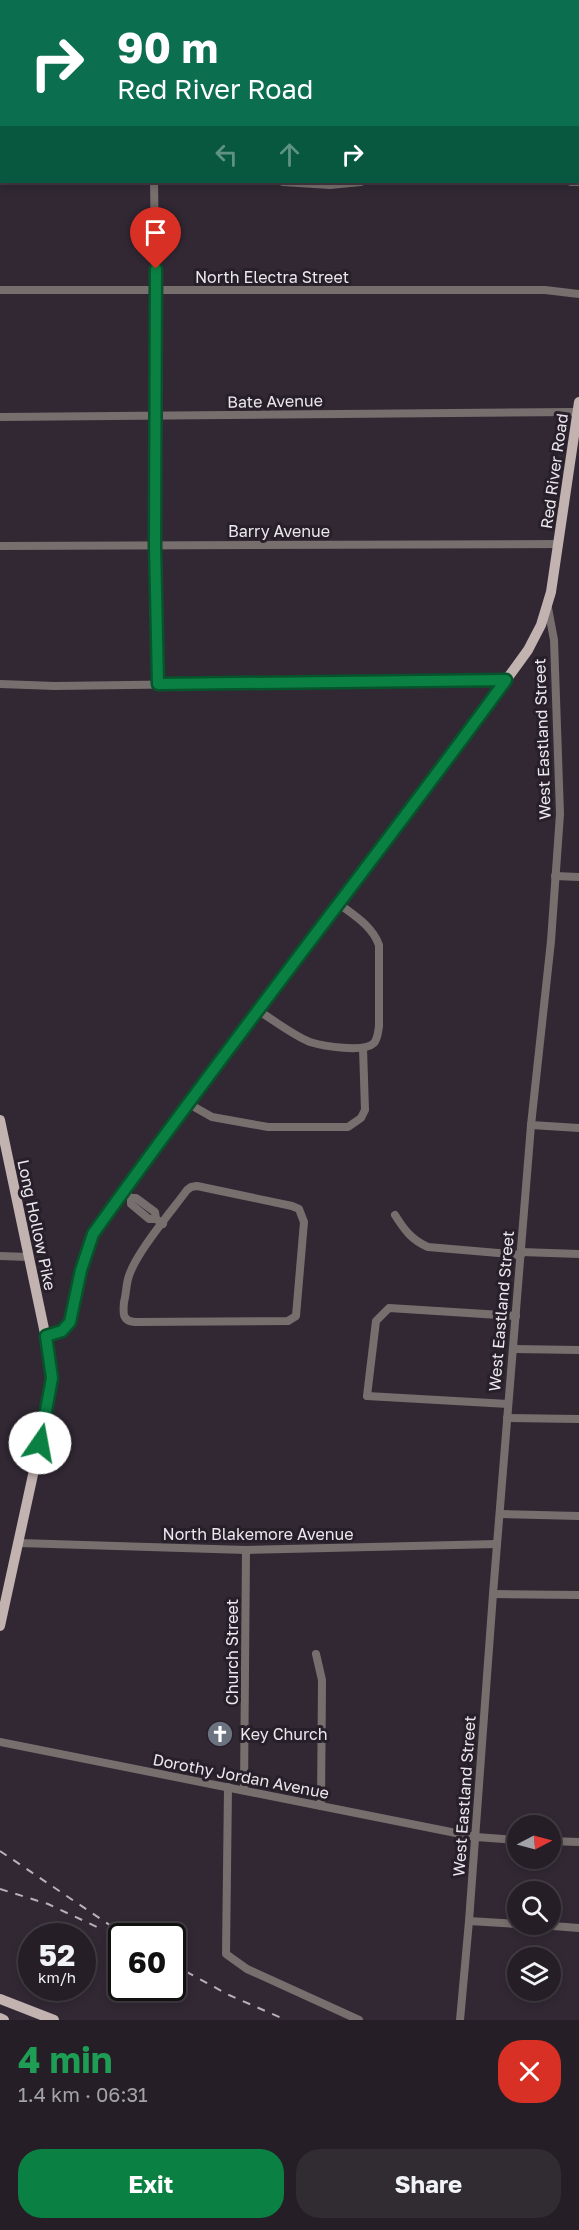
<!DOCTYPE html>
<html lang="en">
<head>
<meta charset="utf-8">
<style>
	body { margin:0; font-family:"Golos Text",sans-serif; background:#312b32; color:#f1f3f6; height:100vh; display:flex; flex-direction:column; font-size:22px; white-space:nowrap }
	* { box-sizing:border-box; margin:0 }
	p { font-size:20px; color:#a3a2a7 }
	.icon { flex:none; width:33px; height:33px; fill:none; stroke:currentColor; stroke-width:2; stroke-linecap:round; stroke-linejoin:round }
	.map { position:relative; height:2020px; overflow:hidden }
	.drawer { display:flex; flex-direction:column; background:#251e26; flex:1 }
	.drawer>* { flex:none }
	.top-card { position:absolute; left:0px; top:0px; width:579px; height:183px; box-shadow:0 3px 9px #0003,0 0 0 2px #423c43; background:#0b6e4f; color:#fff; overflow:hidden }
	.needle { width:39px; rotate:84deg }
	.buttons { position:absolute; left:507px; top:1815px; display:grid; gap:12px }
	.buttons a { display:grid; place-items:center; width:54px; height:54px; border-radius:50%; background:#251e26; box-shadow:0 3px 9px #0003,0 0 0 2px #423c43; font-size:30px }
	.speed { position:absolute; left:18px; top:1923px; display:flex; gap:12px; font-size:30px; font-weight:700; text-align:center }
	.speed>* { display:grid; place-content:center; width:78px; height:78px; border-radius:50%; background:#251e26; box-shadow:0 3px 9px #0003,0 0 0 2px #423c43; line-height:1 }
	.speed small { font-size:15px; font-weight:400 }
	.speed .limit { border:3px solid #111; border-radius:9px; background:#fff; color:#111 }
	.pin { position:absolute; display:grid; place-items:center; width:51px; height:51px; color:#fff; margin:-62px -26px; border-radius:50% 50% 50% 0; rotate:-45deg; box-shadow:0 0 6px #0007 }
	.pin .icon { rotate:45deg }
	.me { position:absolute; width:66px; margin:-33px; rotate:12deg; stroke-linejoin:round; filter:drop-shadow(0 0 4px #0008) }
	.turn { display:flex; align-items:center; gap:21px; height:126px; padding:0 18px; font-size:27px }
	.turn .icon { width:78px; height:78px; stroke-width:2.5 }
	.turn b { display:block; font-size:42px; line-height:51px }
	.lanes { display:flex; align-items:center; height:57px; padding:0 18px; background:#0003; justify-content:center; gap:30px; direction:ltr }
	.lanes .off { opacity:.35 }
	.round { display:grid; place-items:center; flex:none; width:63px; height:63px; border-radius:24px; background:#312b32 }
	.overview { display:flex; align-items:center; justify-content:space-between; height:102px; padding:0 18px }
	h1 { font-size:36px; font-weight:700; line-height:45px; color:#1e9e55 }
	.primary-button { display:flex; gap:12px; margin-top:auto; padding:12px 18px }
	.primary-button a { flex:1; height:69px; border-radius:24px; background:#0b8043; color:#fff; font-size:24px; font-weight:700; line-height:69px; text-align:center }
	.primary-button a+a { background:#312b32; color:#f1f3f6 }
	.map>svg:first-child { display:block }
</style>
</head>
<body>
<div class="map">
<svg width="579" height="2020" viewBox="0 0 579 2020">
	<rect width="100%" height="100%" fill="#312833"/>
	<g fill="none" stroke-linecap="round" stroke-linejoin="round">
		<g stroke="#001927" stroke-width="14">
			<polyline points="473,0 475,2"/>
			<polyline points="578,101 579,102"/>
		</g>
		<g stroke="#776f6e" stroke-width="8">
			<polyline points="125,0 126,2"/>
			<polyline points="380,0 382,2"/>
			<polyline points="0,31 2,32"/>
			<polyline points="0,167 2,167"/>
			<path d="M 154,182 C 157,349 155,517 158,684"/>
			<polyline points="283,182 330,185 361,182"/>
			<polyline points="571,182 579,182"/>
			<polyline points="0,290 545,290 579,294"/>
			<polyline points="0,417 578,412"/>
			<polyline points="0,546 559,544"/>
			<polyline points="0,684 55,686 506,680"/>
			<polyline points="555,876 579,877"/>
			<path d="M 257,1010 C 274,1020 292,1035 310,1042 C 323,1046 364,1053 374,1043 C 378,1038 378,1032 379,1026 L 379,945 C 372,926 355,916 339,904"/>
			<polyline points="189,1104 212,1117 268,1127 348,1127 361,1118 365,1110 363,1048"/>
			<polyline points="531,1125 579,1128"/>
			<path d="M 197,1186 L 292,1206 L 299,1209 L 304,1222 L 296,1316 L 288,1321 L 135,1322 C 122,1321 123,1313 124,1302 C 126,1295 126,1287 128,1279 C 134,1255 171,1212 187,1190 L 191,1187 Z"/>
			<polyline points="123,1192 131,1198 136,1198 155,1212 156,1219 163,1224"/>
			<polyline points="131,1198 131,1204 149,1219 156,1219"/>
			<path d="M 395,1215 C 405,1231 412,1240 428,1247 L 521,1255"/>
			<polyline points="521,1252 579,1254"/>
			<polyline points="0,1256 29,1257"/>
			<polyline points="514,1349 579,1350"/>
			<polyline points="508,1404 367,1396 376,1321 389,1308 516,1316"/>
			<polyline points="507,1418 579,1419"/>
			<polyline points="500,1514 579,1516"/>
			<polyline points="19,1543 246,1550 497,1544"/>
			<polyline points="493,1594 579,1595"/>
			<polyline points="316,1654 322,1680 321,1806"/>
			<polyline points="0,1742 476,1837 518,1840"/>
			<polyline points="228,1787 226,1954 247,1969 359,2020"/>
			<polyline points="244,1790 246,1550"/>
			<polyline points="550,1841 579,1842"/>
			<polyline points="469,1921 518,1924"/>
			<polyline points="527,1924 579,1928"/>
			<polyline points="460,2020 469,1921 493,1594 531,1125 551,941 560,814 554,640 548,608"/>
		</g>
		<g stroke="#c2b2b0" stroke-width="10">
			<polyline points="0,1120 51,1362 51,1392 0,1626"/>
			<path d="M 46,1336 L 62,1331 L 70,1322 L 81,1270 L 93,1234 C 234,1036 386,847 528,650 L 541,625 L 551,592 L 579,402"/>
			<polyline points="0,1999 54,2020"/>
			<polyline points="0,2018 4,2020"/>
		</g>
		<g stroke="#b7b1b8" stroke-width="2" stroke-dasharray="8 8" stroke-linecap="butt">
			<polyline points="0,1851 126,1936"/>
			<polyline points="0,1889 48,1904 97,1927"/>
			<polyline points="172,1964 229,1995 286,2020"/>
		</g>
	</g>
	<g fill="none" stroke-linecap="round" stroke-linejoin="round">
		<g stroke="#07532c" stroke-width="15">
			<path id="route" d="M 40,1443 L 52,1378 L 46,1336 L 62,1331 L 70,1322 L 81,1270 L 93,1234 C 227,1046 370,866 506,680 L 158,684 L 155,545 L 156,269"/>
		</g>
		<use href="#route" stroke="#0b8043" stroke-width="10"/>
	</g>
	<defs>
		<g id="church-disc" transform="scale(1.35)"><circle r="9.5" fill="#6b7280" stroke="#271f29"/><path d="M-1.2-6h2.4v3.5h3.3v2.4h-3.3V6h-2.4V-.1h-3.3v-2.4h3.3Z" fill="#fff"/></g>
	</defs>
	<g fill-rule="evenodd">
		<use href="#church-disc" x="220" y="1734"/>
	</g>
	<g text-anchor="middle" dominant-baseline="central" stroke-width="6" stroke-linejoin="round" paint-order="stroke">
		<g font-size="16" fill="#ece7ed" stroke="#271f29">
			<text x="272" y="277">North Electra Street</text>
			<text transform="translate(275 401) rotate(-1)">Bate Avenue</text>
			<text transform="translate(554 471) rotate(-82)">Red River Road</text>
			<text x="279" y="531">Barry Avenue</text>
			<text transform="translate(542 739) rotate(-92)">West Eastland Street</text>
			<text transform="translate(37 1225) rotate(78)">Long Hollow Pike</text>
			<text transform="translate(501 1311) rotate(-85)">West Eastland Street</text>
			<text x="258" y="1534">North Blakemore Avenue</text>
			<text transform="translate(232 1652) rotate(-90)">Church Street</text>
			<text transform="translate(241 1776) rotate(11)">Dorothy Jordan Avenue</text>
			<text transform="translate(464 1796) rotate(-86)">West Eastland Street</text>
		</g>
		<g font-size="16" fill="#ece7ed" stroke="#271f29" text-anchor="start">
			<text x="240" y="1734">Key Church</text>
		</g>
	</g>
</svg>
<div class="buttons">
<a><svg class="needle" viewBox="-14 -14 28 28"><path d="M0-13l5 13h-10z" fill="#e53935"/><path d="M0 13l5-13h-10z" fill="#a3a2a7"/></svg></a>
<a><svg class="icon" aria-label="search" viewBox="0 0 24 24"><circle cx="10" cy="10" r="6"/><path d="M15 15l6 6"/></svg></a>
<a><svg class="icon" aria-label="layers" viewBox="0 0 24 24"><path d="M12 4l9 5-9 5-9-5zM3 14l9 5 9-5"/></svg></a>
</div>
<div class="speed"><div>52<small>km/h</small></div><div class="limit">60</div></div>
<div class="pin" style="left:156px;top:269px;background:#d93025"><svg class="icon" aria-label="arrive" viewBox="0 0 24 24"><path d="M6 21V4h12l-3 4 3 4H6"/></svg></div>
<svg class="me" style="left:40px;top:1443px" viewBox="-20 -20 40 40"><circle r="19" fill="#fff"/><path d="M0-13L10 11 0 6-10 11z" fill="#0b8043"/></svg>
<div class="top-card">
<div class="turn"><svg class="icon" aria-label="right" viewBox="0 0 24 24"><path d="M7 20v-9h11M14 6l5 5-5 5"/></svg><div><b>90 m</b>Red River Road</div></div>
<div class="lanes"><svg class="icon off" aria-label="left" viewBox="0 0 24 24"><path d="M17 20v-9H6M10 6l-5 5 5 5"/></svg><svg class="icon off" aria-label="ahead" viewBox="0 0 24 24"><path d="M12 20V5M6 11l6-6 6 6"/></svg><svg class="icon" aria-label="right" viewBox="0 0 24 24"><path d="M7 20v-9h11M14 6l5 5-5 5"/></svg></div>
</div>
</div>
<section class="drawer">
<div class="overview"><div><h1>4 min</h1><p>1.4 km · 06:31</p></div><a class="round" style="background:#d93025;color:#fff"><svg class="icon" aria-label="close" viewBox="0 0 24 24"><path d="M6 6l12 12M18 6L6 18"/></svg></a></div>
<div class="primary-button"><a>Exit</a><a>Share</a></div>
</section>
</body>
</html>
